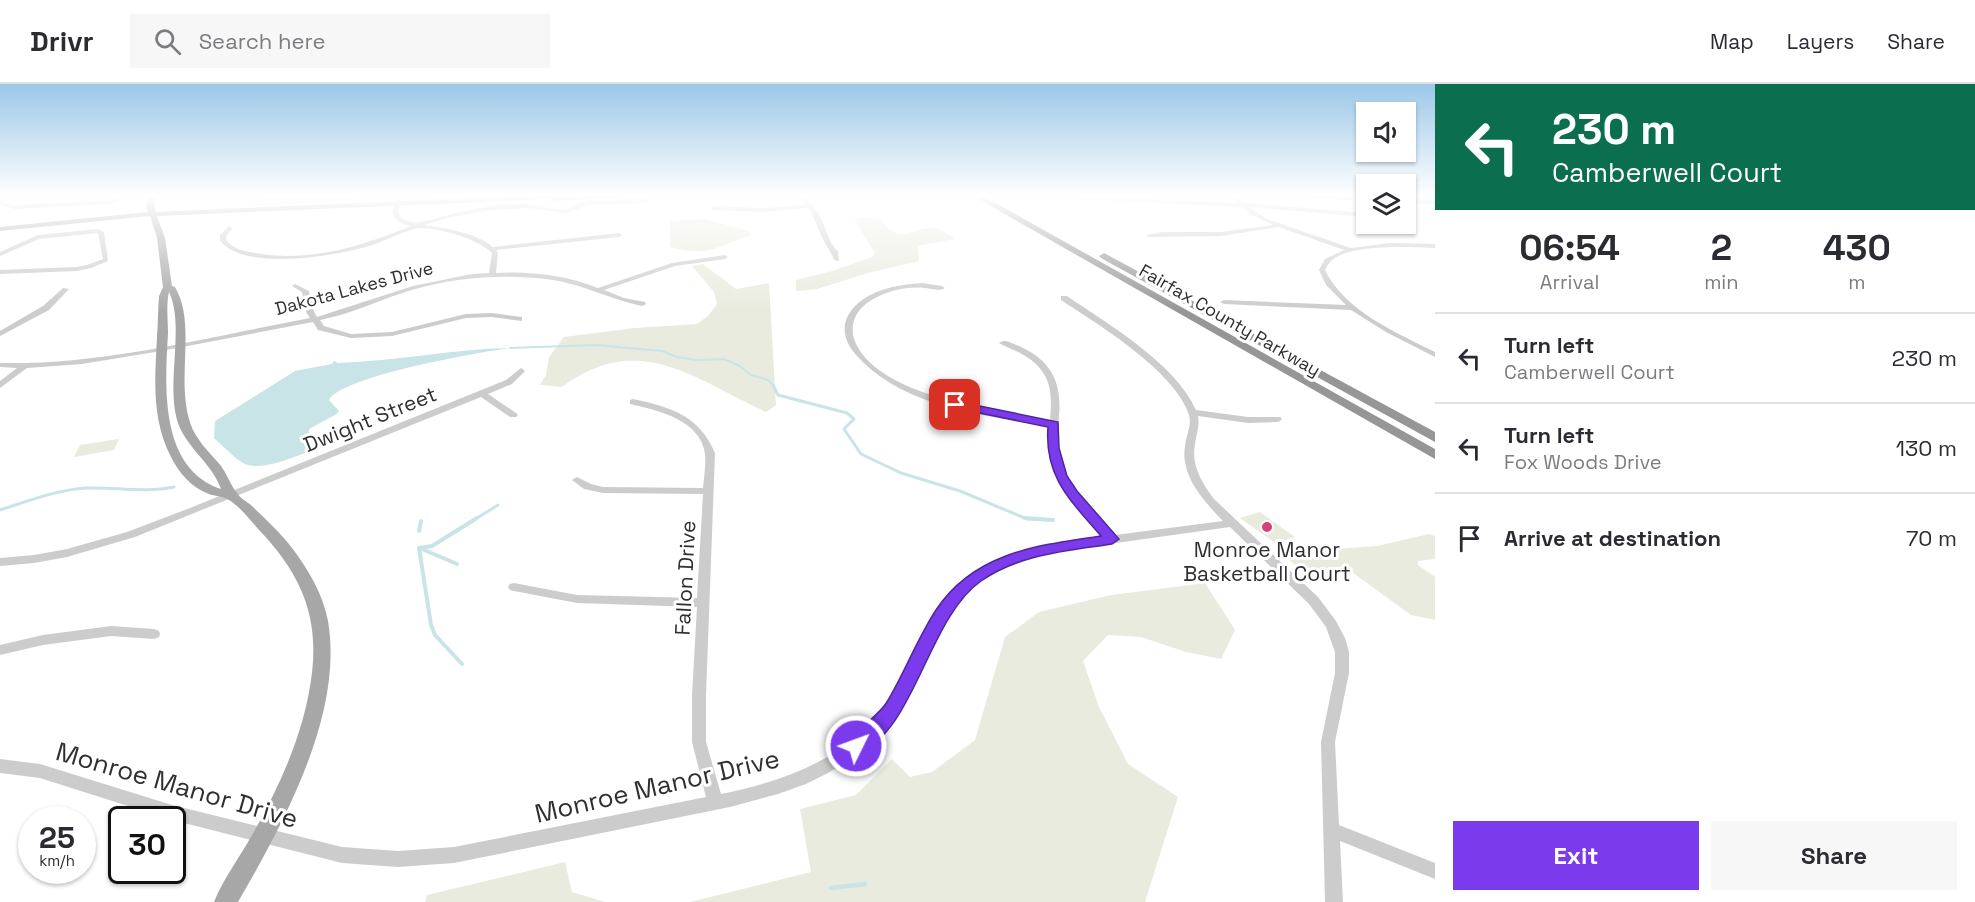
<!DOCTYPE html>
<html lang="en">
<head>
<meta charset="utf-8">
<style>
	body { margin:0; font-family:"Space Grotesk",sans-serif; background:#f7f7f7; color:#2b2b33; height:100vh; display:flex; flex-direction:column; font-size:22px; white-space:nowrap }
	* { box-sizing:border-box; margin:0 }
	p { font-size:20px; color:#7c7c81 }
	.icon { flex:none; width:33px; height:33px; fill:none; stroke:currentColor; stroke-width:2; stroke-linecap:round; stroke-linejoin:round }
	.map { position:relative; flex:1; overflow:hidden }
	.sheet { display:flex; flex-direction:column; background:#fff; width:540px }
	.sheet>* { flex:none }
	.top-card { background:#0b6e4f; color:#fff; overflow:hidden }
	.fabs { position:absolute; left:1356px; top:18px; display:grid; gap:12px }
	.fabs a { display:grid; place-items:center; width:60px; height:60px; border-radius:0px; background:#fff; box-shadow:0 2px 4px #0004; font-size:30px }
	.speed { position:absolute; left:18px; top:722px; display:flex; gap:12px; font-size:30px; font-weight:700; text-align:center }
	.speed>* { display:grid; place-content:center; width:78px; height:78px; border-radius:50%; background:#fff; box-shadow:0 2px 4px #0004; line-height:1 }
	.speed small { font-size:15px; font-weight:400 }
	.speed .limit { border:3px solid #111; border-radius:9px; background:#fff; color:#111 }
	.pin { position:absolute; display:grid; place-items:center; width:51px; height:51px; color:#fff; margin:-26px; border-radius:12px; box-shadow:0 3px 9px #0006 }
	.me { position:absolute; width:66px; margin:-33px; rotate:48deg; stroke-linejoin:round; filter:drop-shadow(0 0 4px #0008) }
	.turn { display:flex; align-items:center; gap:21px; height:126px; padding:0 18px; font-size:27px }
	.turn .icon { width:78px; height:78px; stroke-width:2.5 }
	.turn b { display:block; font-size:42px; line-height:51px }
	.eta { display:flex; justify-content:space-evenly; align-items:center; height:102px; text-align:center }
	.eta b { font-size:36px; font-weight:600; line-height:42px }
	.button { display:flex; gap:12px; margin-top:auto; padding:12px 18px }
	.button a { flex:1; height:69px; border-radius:0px; background:#7c3aed; color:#fff; font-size:24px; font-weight:600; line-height:69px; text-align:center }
	.button a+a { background:#f7f7f7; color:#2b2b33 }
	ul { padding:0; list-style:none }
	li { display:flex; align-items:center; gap:18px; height:90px; padding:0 18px; border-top:2px solid #e1e1e2 }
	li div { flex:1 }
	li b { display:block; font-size:22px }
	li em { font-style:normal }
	header { display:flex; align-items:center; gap:36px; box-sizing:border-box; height:84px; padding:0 30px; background:#fff; border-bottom:2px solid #e1e1e2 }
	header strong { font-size:28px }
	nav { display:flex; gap:33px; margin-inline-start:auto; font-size:21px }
	.search { width:420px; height:54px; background:#f7f7f7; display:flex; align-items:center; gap:15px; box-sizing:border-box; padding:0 21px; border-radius:0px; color:#7c7c81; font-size:22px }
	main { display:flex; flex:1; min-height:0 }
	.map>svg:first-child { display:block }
</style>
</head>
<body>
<header>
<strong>Drivr</strong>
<div class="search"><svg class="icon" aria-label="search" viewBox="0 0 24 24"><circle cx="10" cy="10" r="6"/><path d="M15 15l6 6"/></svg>Search here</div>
<nav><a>Map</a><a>Layers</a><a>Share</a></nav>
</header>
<main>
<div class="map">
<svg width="1435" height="818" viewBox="0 0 1435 818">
	<rect width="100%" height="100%" fill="#fff"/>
	<g fill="#e9ebde">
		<polygon points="263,112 361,112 352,117 251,121"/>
		<path d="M 863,133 L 881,136 C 901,163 911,143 933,144 C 941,144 949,151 955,155 L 918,162 L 919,177 L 868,189 L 817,205 L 796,207 L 796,196 L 832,187 L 872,173 L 875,169 L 854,135 Z"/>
		<path d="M 704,135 L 749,147 L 751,151 C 716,162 710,174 670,163 L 670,137 Z"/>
		<path d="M 703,180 L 736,205 L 769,199 L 776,321 L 766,328 C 694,295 639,246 562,303 L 540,301 L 546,291 L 549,273 L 564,253 L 635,244 L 697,240 L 708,232 L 717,220 L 714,208 L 692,182 Z"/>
		<polygon points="119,355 114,366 74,373 80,361"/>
		<polygon points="1260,428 1295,453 1275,459 1240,434"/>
		<polygon points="1429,450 1435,452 1435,475 1418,477 1418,481 1435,493 1435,536 1411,531 1349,486 1307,492 1285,472 1292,468 1377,462"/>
		<polygon points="1205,499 1235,546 1221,575 1186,568 1141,553 1108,551 1083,577 1099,623 1128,680 1178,713 1145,818 690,818 811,788 800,725 856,711 892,675 910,693 932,688 975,656 1005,553 1039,528 1111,511"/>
		<polygon points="565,778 572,808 605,818 425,818 427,811"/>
	</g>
	<path fill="#c9e4e7" d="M 510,264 C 480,268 342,292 329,316 L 339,327 L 337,330 L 309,345 L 309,349 L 318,360 L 317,364 C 301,371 259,389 243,379 C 233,373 223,362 214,354 L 215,337 L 295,287 L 332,280 L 334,277 L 338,279 C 396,277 452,265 510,264 Z"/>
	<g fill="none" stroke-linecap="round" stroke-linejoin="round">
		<polyline stroke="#c9e4e7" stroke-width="2" points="510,264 595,261 662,267 677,273 697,276 724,275 740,282 751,291 768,296 774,302"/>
		<g stroke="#c9e4e7" stroke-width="3">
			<polyline points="773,301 778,311 847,329 854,335 844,345 861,370 901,389 960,407 1027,435 1048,436"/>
			<path d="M 0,426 C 28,417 56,406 86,404 C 116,403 144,409 174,403"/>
			<polyline points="474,436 498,421"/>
		</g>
		<g stroke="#c9e4e7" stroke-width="4">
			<polyline points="1025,434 1053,436"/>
			<polyline points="419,447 421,437"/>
			<polyline points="419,464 431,541 435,551 462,580"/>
			<polyline points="419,464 432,462 477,434"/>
			<polyline points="422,465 457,480"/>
		</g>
		<polyline stroke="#c9e4e7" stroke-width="4.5" points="831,804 865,800"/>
		<g fill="#ccc" fill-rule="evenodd">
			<polygon points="0,112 17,112 0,116"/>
			<polygon points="121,112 127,112 123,116 110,120 15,125 0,121 0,116 6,120 15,121 110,116"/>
			<path d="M 401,112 L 407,112 C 397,124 393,133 411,138 C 420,141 449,130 460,128 C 482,123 506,120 528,120 C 540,121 554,127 565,125 C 571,124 576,120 582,118 C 602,114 625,116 646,115 L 649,117 L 646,119 L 590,121 L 565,129 L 529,124 L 492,126 L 447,134 L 424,141 C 447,145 475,148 493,163 L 619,149 L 622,151 L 619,153 L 496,166 L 498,169 L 496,189 C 530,187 566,191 598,204 L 672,179 L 725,171 L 728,173 L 725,175 L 675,182 L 604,206 L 624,214 L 645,218 L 646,220 L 642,222 C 609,215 581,199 546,195 C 503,190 457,193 415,205 C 383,214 352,230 320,236 L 324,242 L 351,250 L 392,248 L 466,230 L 492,229 L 522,233 L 522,237 L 492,233 L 466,234 L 392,252 L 351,254 L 318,246 L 313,238 L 161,267 L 82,280 L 27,284 L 0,304 L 0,297 L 17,284 L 0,283 L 0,279 C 104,281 208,253 310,234 L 306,228 L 302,208 L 292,202 L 295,200 L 309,207 L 314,228 L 317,233 L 413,202 L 472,190 L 489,189 L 492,169 C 479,155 439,144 420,144 C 410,144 381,159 369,162 C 336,172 242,188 220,156 L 220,151 L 229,142 L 232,144 L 227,151 L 226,156 C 233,165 244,167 255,169 C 309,179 362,162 411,142 C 392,137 387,127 401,112 Z"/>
			<path d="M 800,112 L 806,112 L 820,132 L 831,159 L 838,168 L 839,177 L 834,176 C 832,169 828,165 825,159 C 818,147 816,135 808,124 L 762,128 L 713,126 L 710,124 L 713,122 L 762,124 L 806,121 Z"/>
			<path d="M 1071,112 L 1238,119 L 1231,112 L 1237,112 L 1245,119 L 1366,129 L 1366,133 L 1249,123 L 1267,135 L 1351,164 L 1390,159 L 1435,160 L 1435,164 C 1411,163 1347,159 1330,178 C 1328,180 1327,183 1325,186 C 1345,227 1395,248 1435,268 L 1435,273 L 1386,248 L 1351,226 L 1224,220 L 1220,218 L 1224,216 L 1346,221 L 1326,201 L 1319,186 L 1325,175 L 1344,166 L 1279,143 L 1221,152 L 1147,153 L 1147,151 L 1162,148 L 1221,148 L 1273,141 L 1250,130 L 1242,123 L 1073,115 Z"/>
			<polygon points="98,145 104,148 108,177 91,184 77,187 0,190 0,186 77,183 87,181 103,175 98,149 39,155 0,172 0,168 38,151"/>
			<path d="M 922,199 L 942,202 L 945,204 C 939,208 931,204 924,204 C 905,202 883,208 867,219 C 855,228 850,241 854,255 C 874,312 998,328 1050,336 C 1053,305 1050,285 1020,269 C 1013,265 1005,263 999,259 L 1003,257 L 1006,257 C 1044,270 1063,290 1059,332 C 1058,347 1055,363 1060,378 C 1069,407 1094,429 1115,451 L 1223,437 C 1204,417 1180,392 1185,362 C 1186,352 1192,341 1189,331 C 1175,287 1099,241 1061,216 L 1061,212 L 1067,212 C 1108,240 1175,279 1196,326 L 1248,333 L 1280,333 L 1282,335 L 1280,337 L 1277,338 L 1248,339 L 1198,332 C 1200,342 1196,350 1195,361 C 1191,381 1202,399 1214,415 L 1318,513 L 1336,537 L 1345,554 L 1349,568 L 1349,589 L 1335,658 L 1339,741 L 1435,779 L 1435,795 L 1340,757 L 1343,818 L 1325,818 L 1321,658 L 1335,589 L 1335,568 L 1326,543 L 1309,520 L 1230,443 L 1045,469 L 1003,483 L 982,495 L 963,511 L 947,532 L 905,618 L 887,643 L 872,658 L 848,677 L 828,689 L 806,700 L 778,710 L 730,723 L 454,779 L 398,783 L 342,779 L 172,736 L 40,694 L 0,689 L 0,675 L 40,680 L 172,721 L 342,763 L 398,767 L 454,763 L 706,713 L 692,658 L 692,611 L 697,523 L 577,519 L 514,507 L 510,506 L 508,503 L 510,500 L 514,499 L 577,511 L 697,514 L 703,410 L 603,409 L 584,405 L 572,396 L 577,393 L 591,400 L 603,403 L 703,404 C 704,393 706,381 705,370 C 701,336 657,326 630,320 L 630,316 L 633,315 C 670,323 699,331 715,369 L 706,611 L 706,658 L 721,710 C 797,695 869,665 905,591 C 923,554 938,515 973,490 C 1010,463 1060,458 1103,452 C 1071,418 1043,393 1049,342 C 982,331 904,324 856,271 C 846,260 840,244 849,230 C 864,206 896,201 922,199 Z"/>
			<polygon points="63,204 69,205 49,226 0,252 0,247 43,222"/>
			<polygon points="521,284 525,287 512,300 488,310 516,329 518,331 516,333 510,333 481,313 135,453 67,473 34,479 0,482 0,474 34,471 67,465 127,448 190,424 506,296"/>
			<polygon points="111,542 154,545 159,547 160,550 159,553 154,555 111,552 43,561 0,571 0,561 43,551"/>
		</g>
		<g fill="#a7a7a7" fill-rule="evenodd">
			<path d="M 150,112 L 156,112 L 154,122 L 156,128 L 513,112 L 626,112 L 623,114 L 552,117 L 549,115 L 157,132 L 165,154 L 172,202 L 175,203 C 198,242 173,301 193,346 C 200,360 211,370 221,382 C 227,390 231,402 237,409 C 240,414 246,417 251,421 C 265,435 280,448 292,464 C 308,485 323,510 328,537 C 344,630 283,740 238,818 L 214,818 C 223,795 240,773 252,751 C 277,707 300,658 309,608 C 322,541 306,495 259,446 C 250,436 239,421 227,415 C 222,412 215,412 209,410 C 192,404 179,389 171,373 C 151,334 155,294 157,253 C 158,239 158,225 159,212 L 163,203 L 157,154 L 150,132 L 0,147 L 0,143 L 148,128 L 146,122 ZM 169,208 C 185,242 166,296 177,336 C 185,363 212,379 221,405 C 159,384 165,302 168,249 C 168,236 166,221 169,208 Z"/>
			<polygon points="1312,112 1366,113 1366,117 1315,114"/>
			<polygon points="1406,115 1435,116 1435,120 1406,119"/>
		</g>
		<g fill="#969696" fill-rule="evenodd">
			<polygon points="973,112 983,112 1435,365 1435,375"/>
			<polygon points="1104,169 1435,348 1435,358 1101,174 1099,172"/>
		</g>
	</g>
	<linearGradient id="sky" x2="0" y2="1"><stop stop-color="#9bc7e8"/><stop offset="0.49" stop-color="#fff"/><stop offset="1" stop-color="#fff" stop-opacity="0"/></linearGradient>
	<rect width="1435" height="227" fill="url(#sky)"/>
	<path fill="#7c3aed" stroke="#51269a" stroke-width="1.5" d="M 955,317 L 1058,338 L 1059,364 L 1067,392 L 1077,407 L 1119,455 L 1112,460 C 1066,467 1020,470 981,497 C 927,535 915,649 856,670 L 849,667 L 847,662 C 853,647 877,634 887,618 C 905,588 917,555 936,526 C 974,468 1039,461 1101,452 C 1071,417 1044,393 1048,343 L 950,323 L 950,318 Z"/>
	<circle fill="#d64276" stroke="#fff" stroke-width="2" cx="1267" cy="443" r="6"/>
	<g text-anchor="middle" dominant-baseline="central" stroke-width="6" stroke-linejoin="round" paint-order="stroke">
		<g font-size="18" fill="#2f2f2f" stroke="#fff">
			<text transform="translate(354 204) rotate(-15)">Dakota Lakes Drive</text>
			<text transform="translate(1230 236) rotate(30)">Fairfax County Parkway</text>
		</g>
		<g font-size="21" fill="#2f2f2f" stroke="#fff">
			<text transform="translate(370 335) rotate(-22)">Dwight Street</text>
			<text transform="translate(685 494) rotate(-87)">Fallon Drive</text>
		</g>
		<g font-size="21" fill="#2f2f2f" stroke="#fff">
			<text x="1267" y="465">Monroe Manor<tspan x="1267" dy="24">Basketball Court</tspan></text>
		</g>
		<g font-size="26" fill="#2f2f2f" stroke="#fff">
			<text transform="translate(177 701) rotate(16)">Monroe Manor Drive</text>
			<text transform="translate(657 702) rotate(-13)">Monroe Manor Drive</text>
		</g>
	</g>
</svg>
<div class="fabs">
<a><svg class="icon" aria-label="sound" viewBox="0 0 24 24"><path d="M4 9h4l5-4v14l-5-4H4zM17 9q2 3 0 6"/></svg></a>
<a><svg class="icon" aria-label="layers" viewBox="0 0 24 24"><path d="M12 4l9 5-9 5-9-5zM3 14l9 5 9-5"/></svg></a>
</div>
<div class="speed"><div>25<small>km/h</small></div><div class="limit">30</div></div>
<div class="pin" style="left:955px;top:321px;background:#d93025"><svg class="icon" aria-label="arrive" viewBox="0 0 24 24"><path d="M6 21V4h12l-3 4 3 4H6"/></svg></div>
<svg class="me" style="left:856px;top:662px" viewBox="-20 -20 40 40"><circle r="17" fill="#7c3aed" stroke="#fff" stroke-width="3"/><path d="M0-11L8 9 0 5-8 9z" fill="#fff"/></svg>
</div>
<section class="sheet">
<div class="top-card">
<div class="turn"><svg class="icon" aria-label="left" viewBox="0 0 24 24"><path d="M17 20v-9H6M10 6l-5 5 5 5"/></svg><div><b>230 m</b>Camberwell Court</div></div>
</div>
<div class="eta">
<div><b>06:54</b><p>Arrival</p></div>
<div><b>2</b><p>min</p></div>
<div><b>430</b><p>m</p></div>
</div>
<ul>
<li><svg class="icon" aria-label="left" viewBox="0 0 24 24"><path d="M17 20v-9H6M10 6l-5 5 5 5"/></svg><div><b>Turn left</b><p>Camberwell Court</p></div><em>230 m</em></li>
<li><svg class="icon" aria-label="left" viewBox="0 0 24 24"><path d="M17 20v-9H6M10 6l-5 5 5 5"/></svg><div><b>Turn left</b><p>Fox Woods Drive</p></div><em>130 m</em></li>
<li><svg class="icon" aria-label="arrive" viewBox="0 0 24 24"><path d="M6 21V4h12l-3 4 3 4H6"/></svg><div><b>Arrive at destination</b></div><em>70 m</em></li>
</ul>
<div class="button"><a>Exit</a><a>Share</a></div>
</section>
</main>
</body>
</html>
